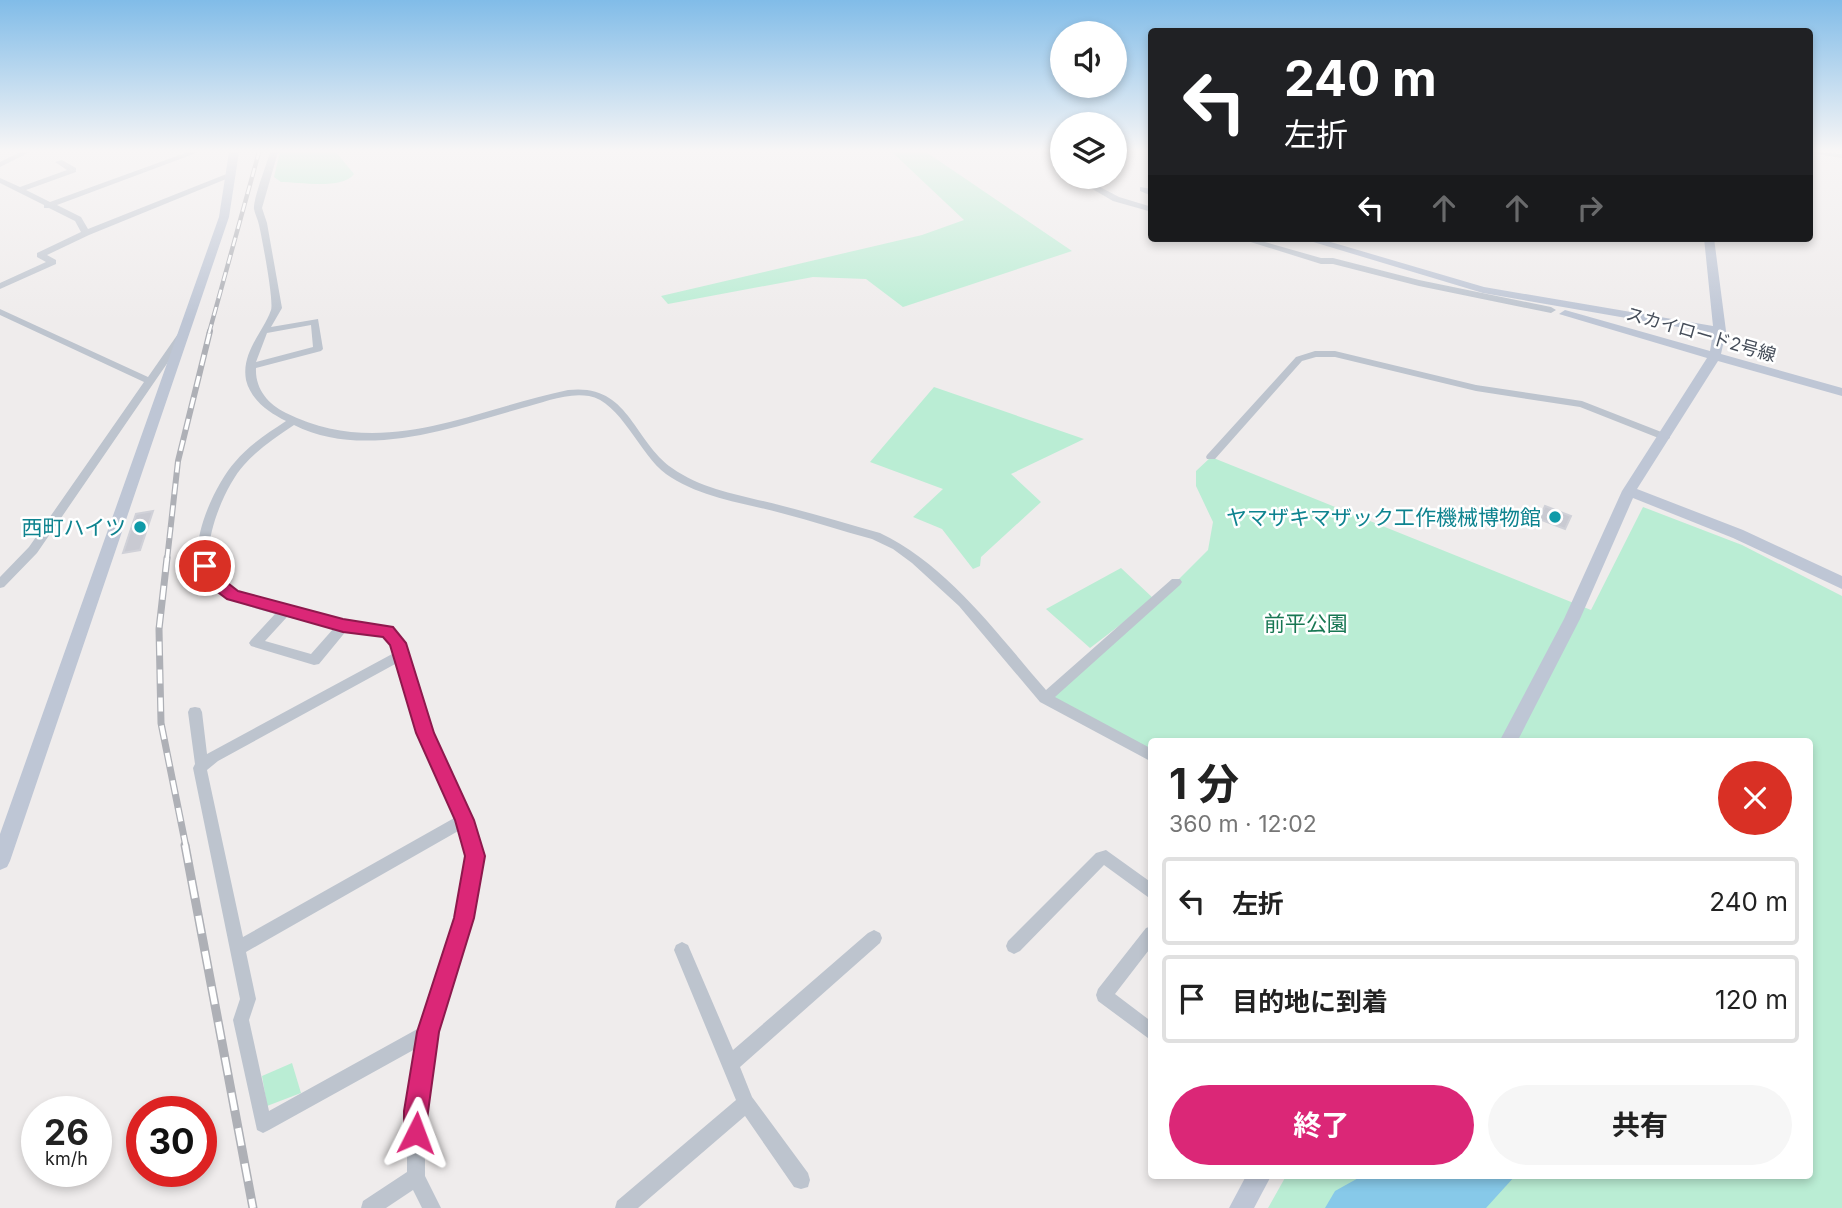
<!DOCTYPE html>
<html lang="ja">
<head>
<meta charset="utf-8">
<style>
	body { margin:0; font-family:Inter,"Noto Sans JP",sans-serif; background:#f6f6f6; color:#222; height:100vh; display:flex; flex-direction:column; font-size:26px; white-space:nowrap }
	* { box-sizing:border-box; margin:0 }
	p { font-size:23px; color:#767676 }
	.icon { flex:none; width:38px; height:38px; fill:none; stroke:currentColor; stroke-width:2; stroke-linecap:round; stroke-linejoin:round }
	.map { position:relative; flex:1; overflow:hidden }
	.details { position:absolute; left:1148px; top:738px; width:665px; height:441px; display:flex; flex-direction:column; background:#fff; border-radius:7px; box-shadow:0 4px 10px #0003 }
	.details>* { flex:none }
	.hud { position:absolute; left:1148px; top:28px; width:665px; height:214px; border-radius:7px; box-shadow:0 4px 10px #0003; background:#202124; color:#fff; overflow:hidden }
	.controls { position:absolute; left:1050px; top:21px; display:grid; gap:14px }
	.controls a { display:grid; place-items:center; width:77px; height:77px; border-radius:50%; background:#fff; box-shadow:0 4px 10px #0003; font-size:35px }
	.speed { position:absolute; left:21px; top:1096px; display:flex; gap:14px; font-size:35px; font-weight:700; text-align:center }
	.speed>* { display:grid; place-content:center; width:91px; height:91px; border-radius:50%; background:#fff; box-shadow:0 4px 10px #0003; line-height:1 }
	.speed small { font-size:18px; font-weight:400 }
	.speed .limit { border:10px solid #d22; background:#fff; color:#111 }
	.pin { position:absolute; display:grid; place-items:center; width:60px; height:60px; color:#fff; margin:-30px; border:4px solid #fff; border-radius:50%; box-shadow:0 2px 7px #0007 }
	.me { position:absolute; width:77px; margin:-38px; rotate:3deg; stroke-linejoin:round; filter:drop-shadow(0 0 5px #0008) }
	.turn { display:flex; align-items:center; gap:24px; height:147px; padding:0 21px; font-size:32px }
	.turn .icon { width:91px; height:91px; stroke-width:2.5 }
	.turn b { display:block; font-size:49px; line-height:60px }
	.lanes { display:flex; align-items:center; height:66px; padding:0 21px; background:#0003; justify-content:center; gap:35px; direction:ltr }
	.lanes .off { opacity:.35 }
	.round { display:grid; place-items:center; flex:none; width:74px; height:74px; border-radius:37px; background:#f6f6f6 }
	.headline { display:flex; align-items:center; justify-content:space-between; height:119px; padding:0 21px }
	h1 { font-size:42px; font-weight:700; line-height:52px }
	.button { display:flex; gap:14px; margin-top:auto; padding:14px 21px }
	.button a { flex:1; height:80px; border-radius:42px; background:#db2777; color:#fff; font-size:28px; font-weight:700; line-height:80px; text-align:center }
	.button a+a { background:#f6f6f6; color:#222 }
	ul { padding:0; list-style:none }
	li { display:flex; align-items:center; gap:21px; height:88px; margin:0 14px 10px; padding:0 7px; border:4px solid #e0e0e0; border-radius:7px }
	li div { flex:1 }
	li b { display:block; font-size:26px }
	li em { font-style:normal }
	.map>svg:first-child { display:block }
</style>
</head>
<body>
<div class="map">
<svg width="1842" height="1208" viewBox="0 0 1842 1208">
	<rect width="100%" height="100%" fill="#efecec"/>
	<g fill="#baedd4">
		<path d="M 280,152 L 336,152 L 354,174 C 342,190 300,182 281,182 L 274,177 Z"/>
		<polygon points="892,152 926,152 1072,251 903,307 866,279 813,277 668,304 661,296 922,235 964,220"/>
		<polygon points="934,387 1084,439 1011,474 1041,502 981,557 980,566 973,569 942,529 913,517 943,489 870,462"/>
		<polygon points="1211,457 1591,610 1643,507 1742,545 1842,596 1842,1208 1268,1208 1286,1176 1810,1176 1810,742 1152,742 1151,754 1045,698 1176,582 1208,550 1213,522 1196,486 1196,471"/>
		<polygon points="1121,568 1154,599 1090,648 1046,609"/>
		<polygon points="292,1063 301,1093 267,1106 262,1076"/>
	</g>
	<polygon fill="#87c9e9" points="1362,1176 1515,1176 1486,1208 1325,1208 1335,1191"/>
	<g fill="#c9cad2" stroke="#d0d1d8" stroke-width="2">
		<polygon points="1545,506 1571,516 1565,529 1539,519"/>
		<polygon points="153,511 140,550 123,553 136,514"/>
	</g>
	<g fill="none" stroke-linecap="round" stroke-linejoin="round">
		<g fill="#bdc4ce" fill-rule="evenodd">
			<polygon points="20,152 30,152 0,167 0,162"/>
			<polygon points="188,152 199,152 57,205 81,217 88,229 229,173 236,175 89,235 47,255 56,260 56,264 0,289 0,283 46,262 37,257 37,253 81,232 75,221 49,208 44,208 44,205 0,183 0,178 20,187 67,170 55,162 62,160 76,168 76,172 26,190 50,202"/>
			<path d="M 270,152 L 278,152 L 262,208 L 267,223 L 282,308 L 271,327 L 318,319 L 323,349 L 321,351 L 256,368 C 255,389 268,404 286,413 C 383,461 472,410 568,390 C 629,383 632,439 672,468 C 704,491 746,496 783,506 C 815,514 848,524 880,533 C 949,566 997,634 1046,690 L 1172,579 L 1180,579 L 1182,582 L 1180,585 L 1055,697 L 1152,749 L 1152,762 L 1040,702 L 959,606 L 912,563 L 893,549 L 872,539 C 842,531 812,521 781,513 C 743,503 698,497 666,474 C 640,455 620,401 589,396 C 567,392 542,403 522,408 C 451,428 364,460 294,425 C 276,437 258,449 244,465 C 226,484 200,544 212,569 C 217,579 226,585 236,590 C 249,597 271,608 286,605 C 318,621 357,618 391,628 L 403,643 L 432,733 L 471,820 L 482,856 L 472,918 L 436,1033 L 425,1111 L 425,1176 L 441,1208 L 422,1208 L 413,1190 L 386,1208 L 361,1208 L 363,1201 L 407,1172 L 407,1111 L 417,1048 L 269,1130 L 263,1133 L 257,1130 L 233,1020 L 240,999 L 193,768 L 195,764 L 188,712 L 190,708 L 195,707 L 200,708 L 202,712 L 207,754 L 394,653 L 391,645 L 383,635 L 347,630 L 319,664 L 314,665 L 251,646 L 249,643 L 251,640 L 275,614 C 251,607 219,599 204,577 C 184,549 215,484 235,462 C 249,445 268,433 286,421 C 268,412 251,400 246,380 C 241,352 263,333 271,310 C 274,301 262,238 259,225 C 258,220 255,214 254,209 C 253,199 267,164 270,152 ZM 311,325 L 313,347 L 256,362 L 267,333 ZM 287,617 L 334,628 L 311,654 L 265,641 ZM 397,663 L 418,733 L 456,817 L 243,937 L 207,770 L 218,761 ZM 460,830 L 468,856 L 456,918 L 421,1027 L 269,1111 L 249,1020 L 256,999 L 246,952 Z"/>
			<polygon points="1044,152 1052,152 1062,162 1062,168"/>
			<polygon points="1813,152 1842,154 1842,158 1817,154"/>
			<polygon points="1072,177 1081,177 1119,197 1152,207 1152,212 1113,201"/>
			<polygon points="1238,238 1251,238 1321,258 1333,258 1419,280 1551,307 1556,310 1551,313 1419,286 1333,264 1321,264"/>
			<polygon points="0,309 148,377 180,331 183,330 188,333 37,553 4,587 0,588 0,577 29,547 144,382 0,315"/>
			<polygon points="1315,351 1335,351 1476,385 1582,401 1669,435 1670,437 1669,439 1661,439 1580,407 1476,391 1335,357 1316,357 1302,361 1215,459 1207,459 1206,457 1207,455 1296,357"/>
			<polygon points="1106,850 1152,883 1152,900 1104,865 1020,951 1014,954 1008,951 1006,946 1008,941 1096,853"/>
			<polygon points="1152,926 1152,946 1115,994 1152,1022 1152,1041 1098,1001 1096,995 1098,989 1146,928"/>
			<polygon points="874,930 880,933 882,938 880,943 740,1067 752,1097 808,1173 810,1180 808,1187 801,1189 794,1187 745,1116 638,1208 615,1208 617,1201 736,1100 674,950 676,945 682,942 688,945 733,1050 868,933"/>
		</g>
		<g fill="#bec6d5" fill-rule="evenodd">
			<polygon points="229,152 239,152 229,217 10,861 7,867 0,870 0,834 219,217"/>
			<polygon points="1140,187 1152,189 1152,196 1140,191"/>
			<polygon points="1300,238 1317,238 1484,287 1713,326 1704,238 1714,238 1726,331 1721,354 1842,388 1842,396 1718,361 1637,489 1743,530 1842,576 1842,589 1733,538 1633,498 1580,619 1517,742 1499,742 1564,619 1622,491 1707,358 1559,314 1565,310 1710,351 1713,333 1483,293"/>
			<polygon points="1246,1176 1271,1176 1254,1208 1229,1208"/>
		</g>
		<g stroke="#aeb0b6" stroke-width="4.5">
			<polyline id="rail-far3" points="209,333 259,152"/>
		</g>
		<g stroke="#aeb0b6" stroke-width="6">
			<polyline id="rail-far2" points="167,560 178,461 210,331"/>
		</g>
		<g stroke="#aeb0b6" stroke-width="7">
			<polyline id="rail-far1" points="167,558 159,629 161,723 186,847"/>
		</g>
		<g stroke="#aeb0b6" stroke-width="9">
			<polyline id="rail" points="185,845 253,1208"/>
		</g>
		<use href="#rail-far3" stroke="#fff" stroke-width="2.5" stroke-dasharray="9" stroke-linecap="butt"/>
		<use href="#rail-far2" stroke="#fff" stroke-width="3.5" stroke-dasharray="11" stroke-linecap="butt"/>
		<use href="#rail-far1" stroke="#fff" stroke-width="4.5" stroke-dasharray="14" stroke-linecap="butt"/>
		<use href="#rail" stroke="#fff" stroke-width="6" stroke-dasharray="18" stroke-linecap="butt"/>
	</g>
	<linearGradient id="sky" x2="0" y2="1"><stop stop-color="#81bce8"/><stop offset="0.47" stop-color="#f8f6f6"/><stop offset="1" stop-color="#f8f6f6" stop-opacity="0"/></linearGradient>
	<rect width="1842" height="321" fill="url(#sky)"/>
	<polygon fill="#db2777" stroke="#8e194d" stroke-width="2" points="205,560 210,562 215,573 238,591 343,619 393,627 406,643 434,733 474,820 485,856 474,918 439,1032 424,1141 416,1145 408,1141 404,1133 404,1111 417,1032 454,918 465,856 455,820 416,733 390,645 383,637 343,632 227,599 203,581 197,566"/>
	<g fill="#0f9aa8" stroke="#fff" stroke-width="2.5">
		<circle cx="1555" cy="517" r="7"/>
		<circle cx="140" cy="527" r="7"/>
	</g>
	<g text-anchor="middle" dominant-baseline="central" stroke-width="5" stroke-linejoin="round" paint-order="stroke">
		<g font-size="18" fill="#454d59" stroke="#fff">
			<text transform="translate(1701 334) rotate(16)">スカイロード2号線</text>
		</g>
		<g font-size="21" fill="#0d838f" stroke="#fff" text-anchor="end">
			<text x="1541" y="517">ヤマザキマザック工作機械博物館</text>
			<text x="126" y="527">西町ハイツ</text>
		</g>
		<g font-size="21" fill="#187753" stroke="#fff">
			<text x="1306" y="623">前平公園</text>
		</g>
	</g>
</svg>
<div class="controls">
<a><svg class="icon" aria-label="sound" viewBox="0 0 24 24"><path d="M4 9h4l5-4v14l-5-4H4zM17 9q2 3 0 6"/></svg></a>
<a><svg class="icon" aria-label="layers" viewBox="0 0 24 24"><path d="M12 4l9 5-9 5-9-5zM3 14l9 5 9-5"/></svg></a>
</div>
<div class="speed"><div>26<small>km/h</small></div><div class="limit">30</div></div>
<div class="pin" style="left:205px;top:566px;background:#d93025"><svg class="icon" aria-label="arrive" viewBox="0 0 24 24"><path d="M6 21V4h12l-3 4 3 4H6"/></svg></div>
<svg class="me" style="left:416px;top:1133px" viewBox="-20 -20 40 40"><path d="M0-17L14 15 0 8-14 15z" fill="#db2777" stroke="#fff" stroke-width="4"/></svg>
<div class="hud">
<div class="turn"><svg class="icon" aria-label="left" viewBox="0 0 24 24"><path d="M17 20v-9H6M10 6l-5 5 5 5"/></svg><div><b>240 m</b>左折</div></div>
<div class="lanes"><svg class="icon" aria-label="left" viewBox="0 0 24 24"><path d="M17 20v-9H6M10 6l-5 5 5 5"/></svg><svg class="icon off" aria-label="ahead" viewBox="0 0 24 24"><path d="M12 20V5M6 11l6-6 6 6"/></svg><svg class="icon off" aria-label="ahead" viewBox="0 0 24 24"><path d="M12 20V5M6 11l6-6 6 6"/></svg><svg class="icon off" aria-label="right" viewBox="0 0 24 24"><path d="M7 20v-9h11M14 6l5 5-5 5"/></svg></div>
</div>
<section class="details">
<div class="headline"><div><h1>1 分</h1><p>360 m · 12:02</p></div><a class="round" style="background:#d93025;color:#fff"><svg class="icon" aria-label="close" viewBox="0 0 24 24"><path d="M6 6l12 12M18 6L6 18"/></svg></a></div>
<ul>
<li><svg class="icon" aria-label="left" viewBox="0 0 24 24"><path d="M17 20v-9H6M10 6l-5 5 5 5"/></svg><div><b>左折</b></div><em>240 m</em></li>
<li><svg class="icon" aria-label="arrive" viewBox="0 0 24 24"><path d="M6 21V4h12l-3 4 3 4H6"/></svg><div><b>目的地に到着</b></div><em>120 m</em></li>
</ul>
<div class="button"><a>終了</a><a>共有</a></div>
</section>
</div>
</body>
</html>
